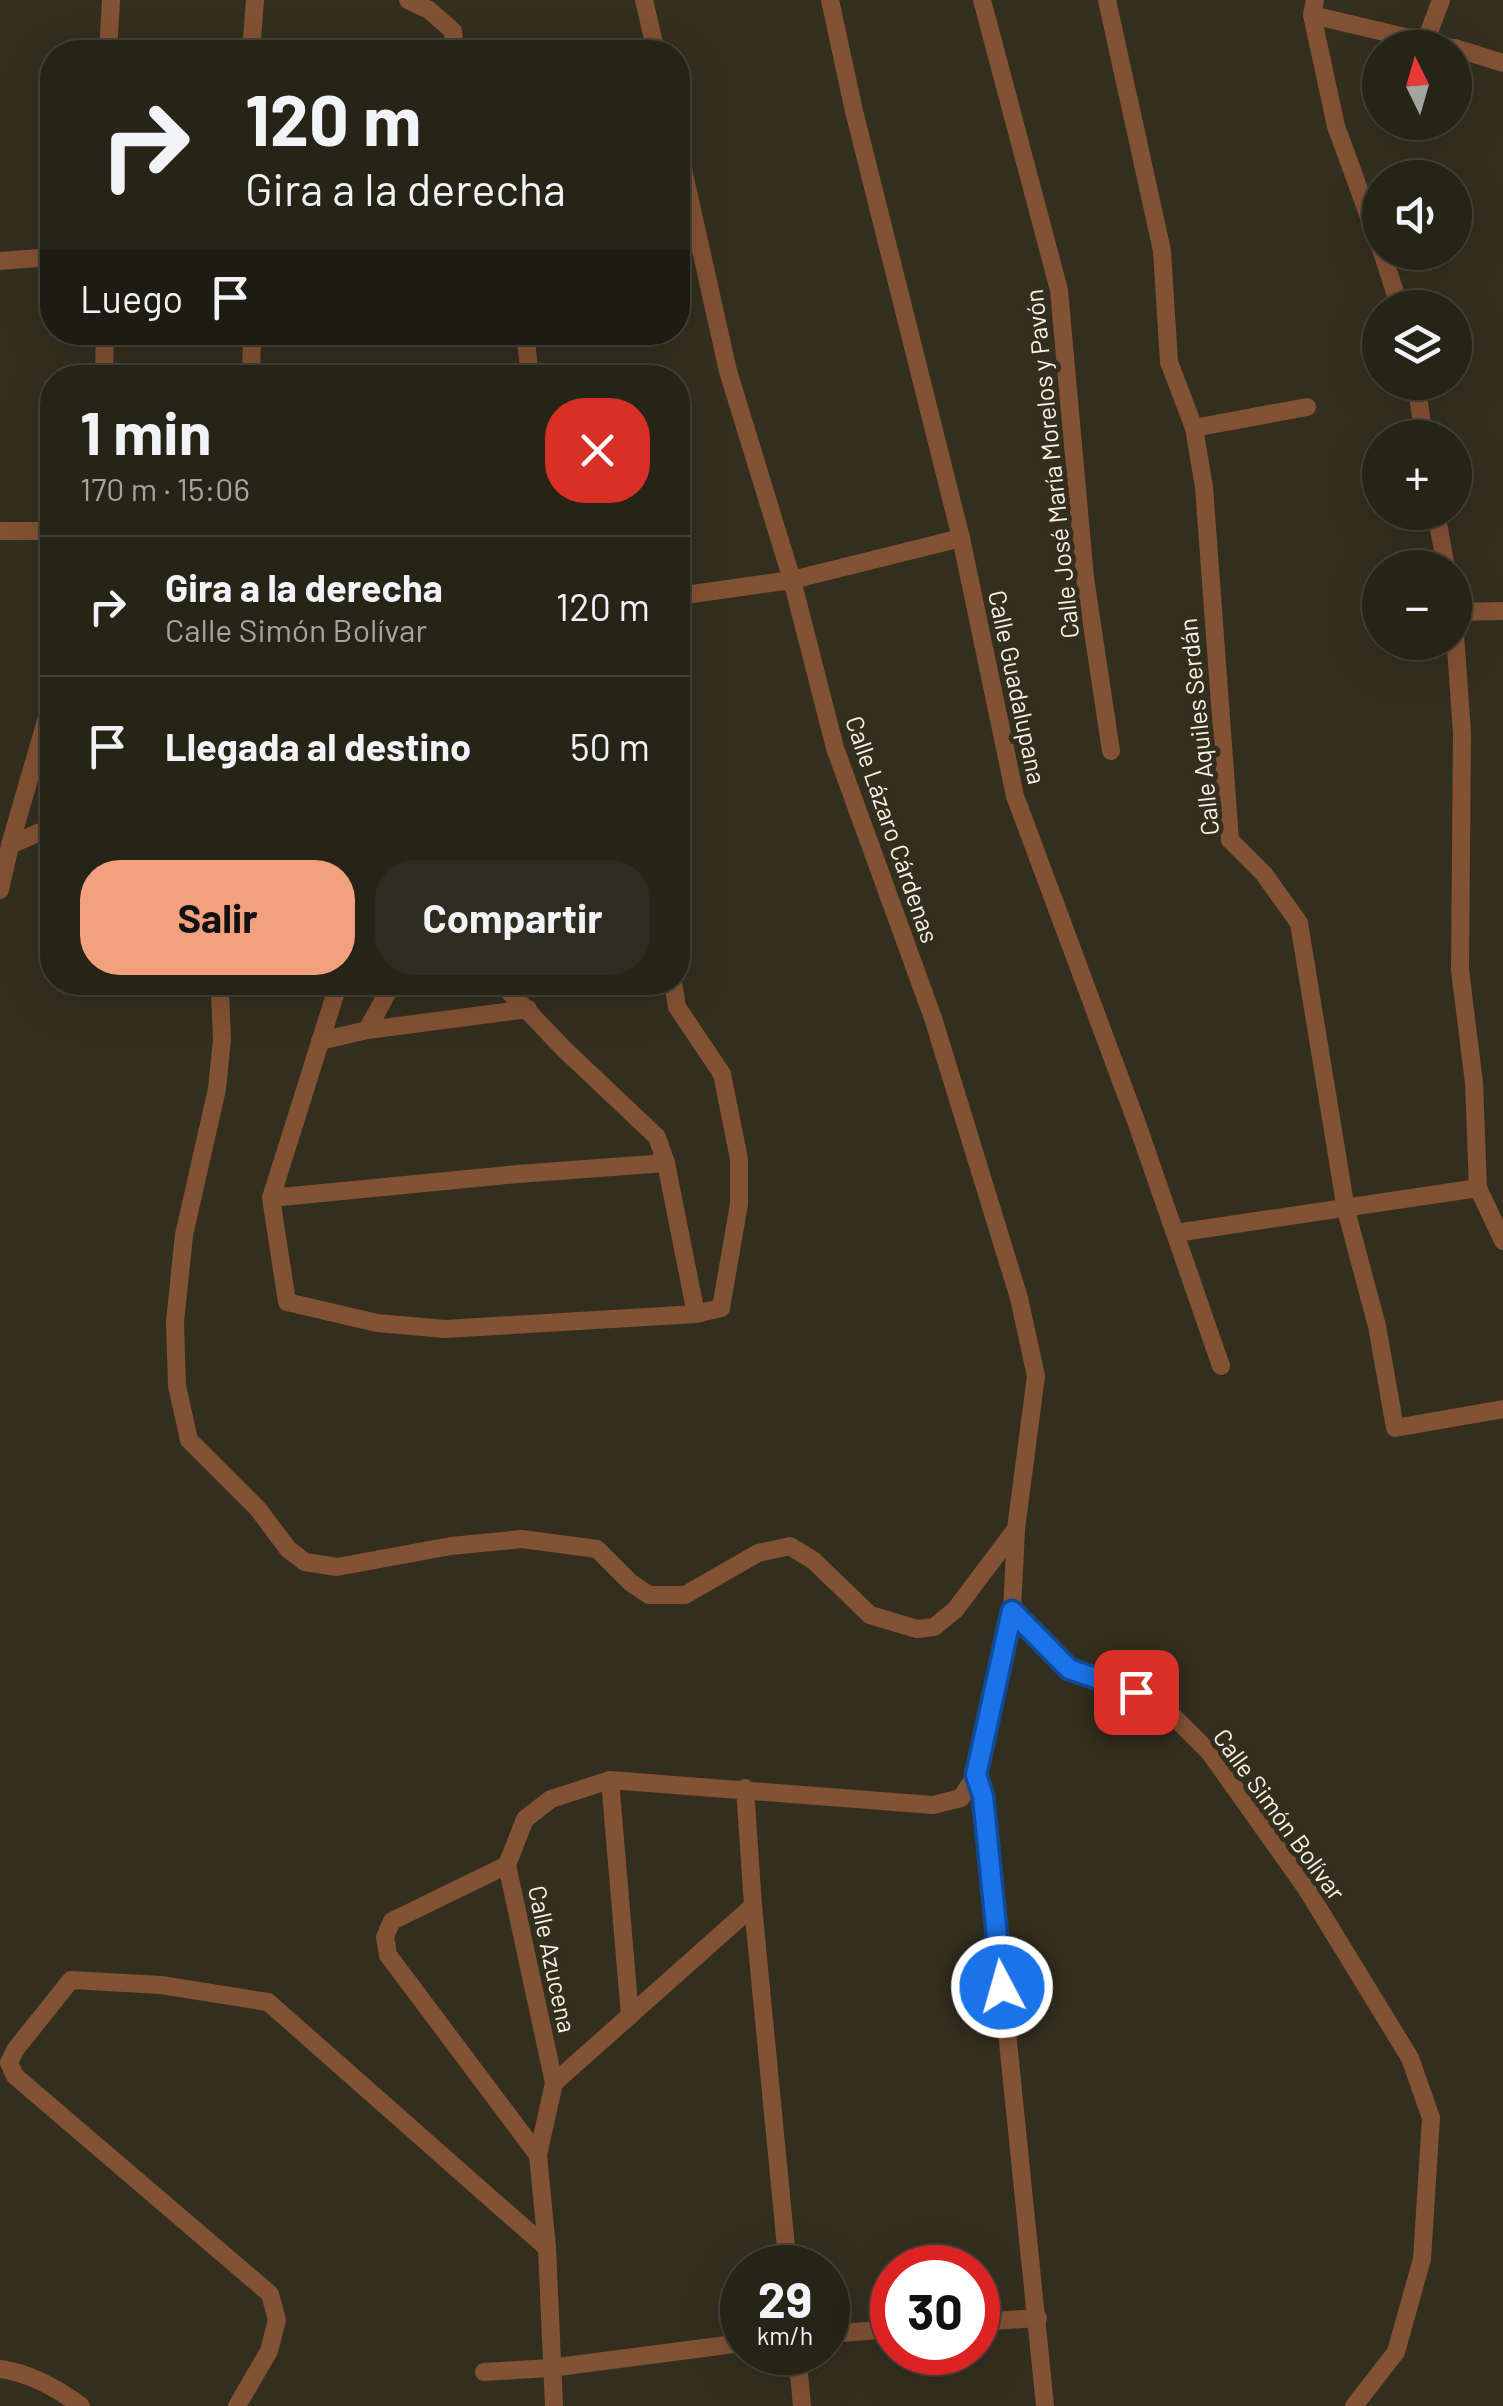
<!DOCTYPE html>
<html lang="es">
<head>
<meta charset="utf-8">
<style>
	body { margin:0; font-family:Barlow,sans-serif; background:#2e2b20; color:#f1f3f6; height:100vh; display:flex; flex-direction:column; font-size:38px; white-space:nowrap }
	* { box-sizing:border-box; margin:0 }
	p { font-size:32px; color:#a4a4a1 }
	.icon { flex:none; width:55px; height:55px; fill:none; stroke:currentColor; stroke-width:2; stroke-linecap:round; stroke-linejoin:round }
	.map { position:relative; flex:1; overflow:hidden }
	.sheet { position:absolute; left:40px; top:365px; width:650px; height:630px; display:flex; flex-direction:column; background:#262317; border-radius:40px; box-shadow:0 10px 40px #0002,0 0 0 2px #424036 }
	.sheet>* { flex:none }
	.guide { position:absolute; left:40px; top:40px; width:650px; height:305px; border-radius:40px; box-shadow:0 10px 40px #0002,0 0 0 2px #424036; background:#262317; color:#f1f3f6; overflow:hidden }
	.needle { width:65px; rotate:355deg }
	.controls { position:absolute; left:1362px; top:30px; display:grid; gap:20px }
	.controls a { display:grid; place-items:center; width:110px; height:110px; border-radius:50%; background:#262317; box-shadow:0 10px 40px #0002,0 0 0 2px #424036; font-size:50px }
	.speed { position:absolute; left:720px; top:2245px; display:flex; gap:20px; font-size:50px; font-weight:700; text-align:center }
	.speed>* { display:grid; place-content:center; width:130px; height:130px; border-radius:50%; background:#262317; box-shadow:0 10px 40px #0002,0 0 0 2px #424036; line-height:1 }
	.speed small { font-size:25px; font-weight:400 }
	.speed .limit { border:15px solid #d22; background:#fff; color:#111 }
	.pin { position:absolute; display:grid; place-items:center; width:85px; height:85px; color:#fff; margin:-42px; border-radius:20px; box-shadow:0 5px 15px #0006 }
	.me { position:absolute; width:110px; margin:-55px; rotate:354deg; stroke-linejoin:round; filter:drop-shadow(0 0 8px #0008) }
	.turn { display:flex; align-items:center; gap:35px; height:210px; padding:0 40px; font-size:45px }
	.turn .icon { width:130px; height:130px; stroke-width:2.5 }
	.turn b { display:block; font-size:70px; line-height:85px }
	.then { display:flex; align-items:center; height:95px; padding:0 40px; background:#0003; gap:20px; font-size:38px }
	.round { display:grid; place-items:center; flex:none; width:105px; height:105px; border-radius:40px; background:#2e2b20 }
	.summary { display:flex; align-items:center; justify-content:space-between; height:170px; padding:0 40px }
	h1 { font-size:60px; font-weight:700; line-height:75px }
	.button { display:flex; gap:20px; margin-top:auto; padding:20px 40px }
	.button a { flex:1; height:115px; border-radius:40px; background:#f2a17e; color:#111; font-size:40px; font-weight:700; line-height:115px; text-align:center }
	.button a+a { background:#2e2b20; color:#f1f3f6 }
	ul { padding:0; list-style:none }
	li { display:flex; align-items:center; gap:30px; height:140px; padding:0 40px; border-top:2px solid #424036 }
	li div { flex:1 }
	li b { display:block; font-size:38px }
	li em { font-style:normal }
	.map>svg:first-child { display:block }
</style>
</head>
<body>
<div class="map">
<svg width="1503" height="2406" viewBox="0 0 1503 2406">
	<rect width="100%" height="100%" fill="#332f1f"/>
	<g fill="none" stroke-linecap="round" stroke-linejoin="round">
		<g stroke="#835134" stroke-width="18">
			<polyline points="408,0 429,10 453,31 455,52"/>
			<polyline points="644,0 656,52"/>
			<polyline points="830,0 854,111 961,538 1015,796 1136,1121 1221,1366"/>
			<polyline points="982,0 1059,290 1085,578 1111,751"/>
			<polyline points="1107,0 1162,251 1169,362 1194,428 1204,487 1230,840 1264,874 1299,923 1346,1210 1377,1326 1395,1428 1503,1409"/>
			<polyline points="1315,0 1312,15 1336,126 1380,247"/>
			<polyline points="1312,15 1452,48"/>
			<polyline points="1426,40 1441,0"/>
			<polyline points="1455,48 1503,63"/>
			<polyline points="108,52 111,0"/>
			<polyline points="251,52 255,0"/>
			<polyline points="678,147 728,371 792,580 835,748 933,1018 1019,1298 1036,1376 1016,1529 1012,1611 976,1775 983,1796 1045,2406"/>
			<polyline points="1382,252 1400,308"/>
			<polyline points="0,261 52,257"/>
			<polyline points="525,332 530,378"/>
			<polyline points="104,378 105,332"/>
			<polyline points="251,378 252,332"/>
			<polyline points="1416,382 1424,438"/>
			<polyline points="1194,428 1307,407"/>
			<polyline points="1436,512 1446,568"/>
			<polyline points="0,531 52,531"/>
			<polyline points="678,596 792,580 961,538"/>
			<polyline points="1455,612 1503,611"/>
			<polyline points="1455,634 1462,733 1460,970 1474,1083 1478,1188 1503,1241"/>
			<polyline points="10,845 52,827"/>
			<polyline points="0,890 10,845 52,700"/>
			<polyline points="215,982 220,993 222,1039 217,1089 184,1235 175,1322 177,1386 189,1440 258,1509 288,1549 305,1562 337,1567 451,1546 522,1539 597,1549 631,1583 649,1595 685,1595 758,1553 790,1546 814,1561 870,1615 917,1629 934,1627 955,1610 1016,1529"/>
			<polyline points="339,982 271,1198 287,1302 377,1323 445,1329 696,1314 721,1308 739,1204 739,1159 722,1074 677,1007 673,982"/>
			<polyline points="500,982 565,1050 657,1137 666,1163 696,1314"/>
			<polyline points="367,1030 528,1009"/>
			<polyline points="320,1041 367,1030 390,988 402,982"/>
			<polyline points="271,1198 518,1174 666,1163"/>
			<polyline points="1176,1233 1478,1188"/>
			<polyline points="1012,1611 1069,1669 1136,1692 1175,1718 1210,1753 1306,1888 1410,2058 1431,2118 1422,2259 1396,2352 1354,2406"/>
			<polyline points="610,1780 630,2016"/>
			<polyline points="745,1788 753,1906 788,2268"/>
			<polyline points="507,1865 392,1921 385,1937 388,1955 538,2155"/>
			<polyline points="554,2083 753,1906"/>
			<polyline points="978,2322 1038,2318"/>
			<polyline points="828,2334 892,2329"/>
			<polyline points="797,2352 802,2406"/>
			<path d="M 0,2369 C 29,2373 58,2389 81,2406"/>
			<polyline points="484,2372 550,2368 742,2343"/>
			<polyline points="237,2406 269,2351 277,2320 270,2294 15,2076 9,2063 15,2050 71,1980 161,1985 268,2002 547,2248"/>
			<polyline points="554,2406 547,2248 538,2155 554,2083 507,1865 525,1819 551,1799 610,1780 933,1805 961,1798 976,1775"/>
		</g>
	</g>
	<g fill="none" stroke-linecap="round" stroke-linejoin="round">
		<g stroke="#114b97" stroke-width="25">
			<polyline id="route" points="1002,1987 983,1796 976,1775 1012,1611 1069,1669 1136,1692"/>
		</g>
		<use href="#route" stroke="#1a73e8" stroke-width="18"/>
	</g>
	<g text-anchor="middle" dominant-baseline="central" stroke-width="10" stroke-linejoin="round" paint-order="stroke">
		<g font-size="25" fill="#f5f2e8" stroke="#332f1f">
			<text transform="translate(1051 464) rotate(-96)">Calle José María Morelos y Pavón</text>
			<text transform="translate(1018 687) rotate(78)">Calle Guadalupana</text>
			<text transform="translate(1198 727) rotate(-96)">Calle Aquiles Serdán</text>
			<text transform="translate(893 829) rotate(71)">Calle Lázaro Cárdenas</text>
			<text transform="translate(1280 1814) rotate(54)">Calle Simón Bolívar</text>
			<text transform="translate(553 1959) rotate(78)">Calle Azucena</text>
		</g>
	</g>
</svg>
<div class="controls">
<a><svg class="needle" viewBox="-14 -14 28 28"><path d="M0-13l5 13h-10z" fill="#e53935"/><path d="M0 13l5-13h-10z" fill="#a4a4a1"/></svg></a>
<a><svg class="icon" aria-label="sound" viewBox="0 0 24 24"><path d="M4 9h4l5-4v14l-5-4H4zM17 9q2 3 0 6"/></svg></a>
<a><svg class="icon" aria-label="layers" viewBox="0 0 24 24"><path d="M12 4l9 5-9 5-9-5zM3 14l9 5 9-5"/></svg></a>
<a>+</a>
<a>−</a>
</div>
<div class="speed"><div>29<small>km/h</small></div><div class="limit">30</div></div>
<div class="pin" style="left:1136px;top:1692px;background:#d93025"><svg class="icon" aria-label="arrive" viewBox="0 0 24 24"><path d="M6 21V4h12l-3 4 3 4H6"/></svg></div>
<svg class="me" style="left:1002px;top:1987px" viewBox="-20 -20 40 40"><circle r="17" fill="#1a73e8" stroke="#fff" stroke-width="3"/><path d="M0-11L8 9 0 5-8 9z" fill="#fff"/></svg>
<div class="guide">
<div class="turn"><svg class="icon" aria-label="right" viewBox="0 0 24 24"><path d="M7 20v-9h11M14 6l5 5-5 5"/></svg><div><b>120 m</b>Gira a la derecha</div></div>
<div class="then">Luego<svg class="icon" aria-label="arrive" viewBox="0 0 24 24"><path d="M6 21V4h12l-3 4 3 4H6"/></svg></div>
</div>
<section class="sheet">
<div class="summary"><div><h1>1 min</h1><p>170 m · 15:06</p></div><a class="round" style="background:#d93025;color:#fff"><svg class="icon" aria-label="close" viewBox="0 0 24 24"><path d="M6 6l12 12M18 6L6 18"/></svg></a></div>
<ul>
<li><svg class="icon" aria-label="right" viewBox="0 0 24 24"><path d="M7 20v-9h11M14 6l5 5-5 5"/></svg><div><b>Gira a la derecha</b><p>Calle Simón Bolívar</p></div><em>120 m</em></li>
<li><svg class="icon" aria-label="arrive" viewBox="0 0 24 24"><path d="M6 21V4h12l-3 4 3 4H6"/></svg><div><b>Llegada al destino</b></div><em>50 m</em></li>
</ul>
<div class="button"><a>Salir</a><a>Compartir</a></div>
</section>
</div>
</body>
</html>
